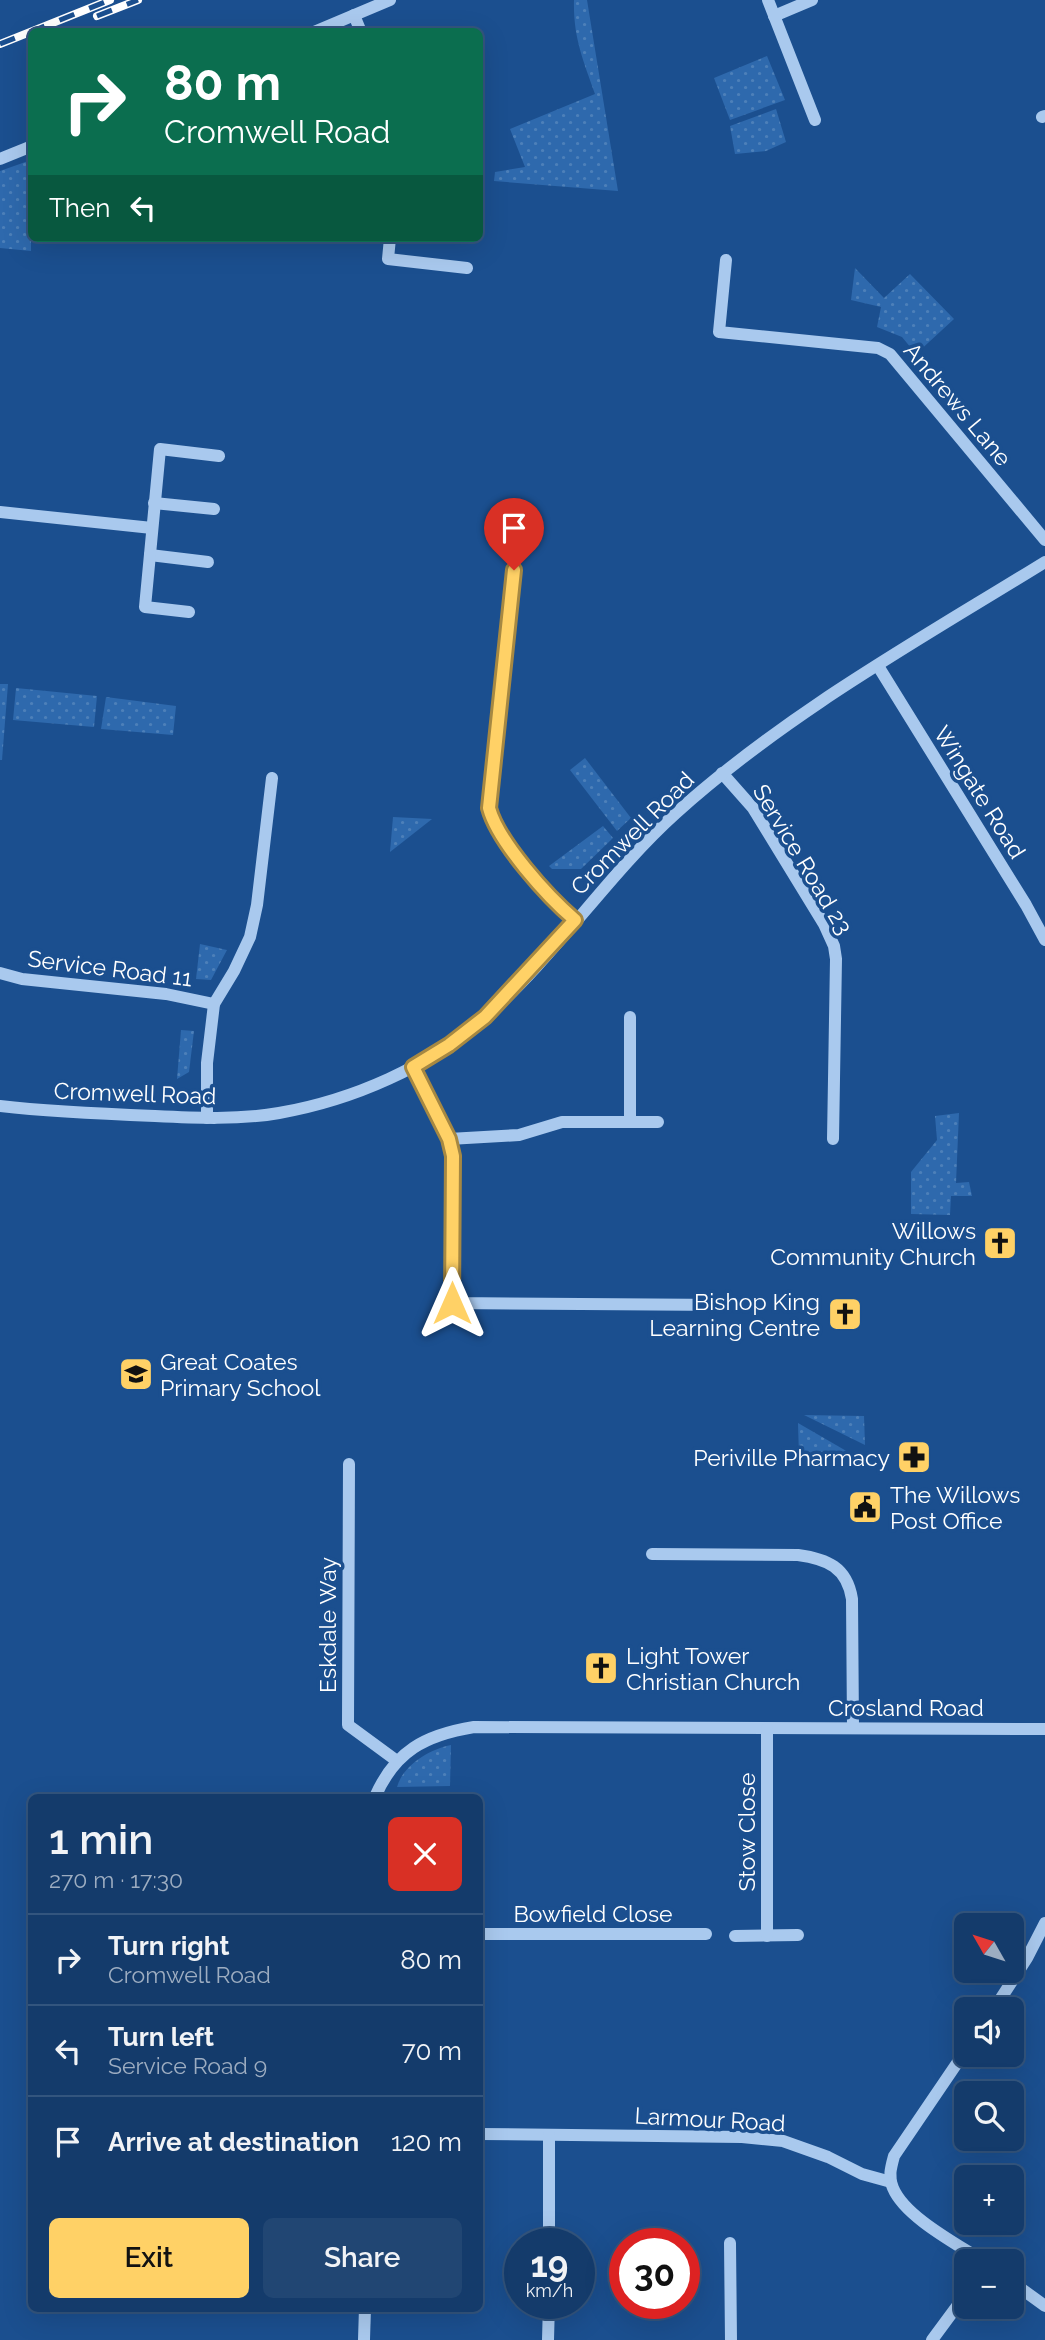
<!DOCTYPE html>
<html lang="en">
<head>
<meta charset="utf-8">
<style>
	body { margin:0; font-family:Raleway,sans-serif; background:#214673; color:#f1f3f6; height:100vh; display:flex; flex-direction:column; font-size:26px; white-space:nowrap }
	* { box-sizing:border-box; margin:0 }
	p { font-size:23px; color:#9dadc1 }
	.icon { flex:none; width:38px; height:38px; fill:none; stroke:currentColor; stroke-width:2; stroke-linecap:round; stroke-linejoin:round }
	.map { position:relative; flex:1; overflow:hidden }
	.drawer { position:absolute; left:28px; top:1794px; width:455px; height:518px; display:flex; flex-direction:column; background:#143b6b; border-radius:10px; box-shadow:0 7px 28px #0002,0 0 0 2px #33557e }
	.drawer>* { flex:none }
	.banner { position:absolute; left:28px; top:28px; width:455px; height:214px; border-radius:10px; box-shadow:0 7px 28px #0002,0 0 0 2px #33557e; background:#0b6e4f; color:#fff; overflow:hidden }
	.needle { width:46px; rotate:309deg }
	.fabs { position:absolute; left:954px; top:1913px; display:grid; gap:14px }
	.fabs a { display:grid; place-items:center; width:70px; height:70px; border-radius:10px; background:#143b6b; box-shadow:0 7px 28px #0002,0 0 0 2px #33557e; font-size:35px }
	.speed { position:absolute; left:504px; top:2228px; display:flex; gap:14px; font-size:35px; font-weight:700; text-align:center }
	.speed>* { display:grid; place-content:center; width:91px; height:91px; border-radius:50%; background:#143b6b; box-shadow:0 7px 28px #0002,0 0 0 2px #33557e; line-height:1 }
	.speed small { font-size:18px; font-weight:400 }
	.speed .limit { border:10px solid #d22; background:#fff; color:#111 }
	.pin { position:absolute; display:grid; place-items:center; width:60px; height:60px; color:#fff; margin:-72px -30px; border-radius:50% 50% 50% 0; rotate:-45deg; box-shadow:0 0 7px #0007 }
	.pin .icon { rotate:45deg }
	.me { position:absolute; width:77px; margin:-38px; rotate:0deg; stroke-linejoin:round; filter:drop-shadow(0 0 5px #0008) }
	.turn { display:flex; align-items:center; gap:24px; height:147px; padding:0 21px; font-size:32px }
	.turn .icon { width:91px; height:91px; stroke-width:2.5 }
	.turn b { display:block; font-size:49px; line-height:60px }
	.then { display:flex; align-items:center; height:66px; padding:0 21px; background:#0003; gap:14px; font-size:26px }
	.round { display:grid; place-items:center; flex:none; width:74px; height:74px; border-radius:10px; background:#214673 }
	.headline { display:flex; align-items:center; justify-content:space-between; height:119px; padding:0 21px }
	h1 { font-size:42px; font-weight:600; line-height:52px }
	.cta { display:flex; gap:14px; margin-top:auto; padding:14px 21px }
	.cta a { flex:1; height:80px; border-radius:10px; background:#ffd166; color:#111; font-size:28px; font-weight:600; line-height:80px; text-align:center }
	.cta a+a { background:#214673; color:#f1f3f6 }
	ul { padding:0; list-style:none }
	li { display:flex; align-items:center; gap:21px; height:91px; padding:0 21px; border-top:2px solid #33557e }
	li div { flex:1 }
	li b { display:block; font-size:26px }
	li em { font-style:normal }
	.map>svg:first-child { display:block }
</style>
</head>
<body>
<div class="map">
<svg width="1045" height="2340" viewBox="0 0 1045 2340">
	<defs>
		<pattern id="grass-dots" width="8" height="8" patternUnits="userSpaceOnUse" patternTransform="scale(1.75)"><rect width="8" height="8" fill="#2e69ad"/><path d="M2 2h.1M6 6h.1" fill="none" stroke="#4d80b9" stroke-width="1.8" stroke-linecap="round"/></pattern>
	</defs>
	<rect width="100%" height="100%" fill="#1b4f8f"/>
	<g fill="url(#grass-dots)">
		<path d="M 574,0 L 587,0 L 618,191 L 494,181 L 495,172 L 525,167 L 510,129 L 595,94 C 583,60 573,37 574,0 Z"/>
		<polygon points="767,56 785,100 730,120 714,78"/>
		<polygon points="776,109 786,142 766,151 735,154 730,126"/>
		<polygon points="31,160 31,251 0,248 0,171"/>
		<polygon points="855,268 884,298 910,274 954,319 916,354 902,337 877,327 881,307 851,300"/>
		<polygon points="0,684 8,684 2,760 0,760"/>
		<polygon points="16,688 97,696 94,727 13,720"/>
		<polygon points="106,697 176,706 173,735 101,729"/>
		<polygon points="585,758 631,818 617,831 570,770"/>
		<polygon points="393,817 432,819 390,852"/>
		<polygon points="603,826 613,838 581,869 552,869 549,866"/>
		<polygon points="200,944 227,950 211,980 196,979"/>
		<polygon points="181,1030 194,1031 189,1072 177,1079"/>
		<polygon points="959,1113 956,1183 969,1182 972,1196 951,1196 950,1215 911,1214 911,1172 937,1140 935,1116"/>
		<polygon points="804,1415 864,1416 865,1445"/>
		<polygon points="798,1423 855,1456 799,1456"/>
		<path d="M 451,1745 L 450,1786 L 397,1787 C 403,1765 430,1749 451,1745 Z"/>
	</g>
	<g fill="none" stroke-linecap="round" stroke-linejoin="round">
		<g stroke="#a9c9ee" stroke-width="12">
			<polyline points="768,0 815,120"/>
			<polyline points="354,15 361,32"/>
			<polyline points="774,16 812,0"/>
			<polyline points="314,32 390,0"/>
			<polyline points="1042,117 1045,116"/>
			<polyline points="0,159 32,146"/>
			<polyline points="390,238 388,259 467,268"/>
			<polyline points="726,260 719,332 878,348 890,354 1045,540"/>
			<polyline points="154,503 214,509"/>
			<polyline points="0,512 152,528"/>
			<path d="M 518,527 L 489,808 C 497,842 548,897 575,920"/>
			<polyline points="150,555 208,562"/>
			<polyline points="189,612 145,607 160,449 219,456"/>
			<polyline points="878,666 1026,905 1045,940"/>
			<polyline points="722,773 753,808 824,924 834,946 836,959 833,1139"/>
			<polyline points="0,973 22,979 166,994 214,1004"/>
			<polyline points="630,1017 630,1122"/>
			<polyline points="413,1067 449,1139 453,1156 452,1303 726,1305"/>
			<path d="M 0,1106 C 52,1112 103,1114 155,1116 C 196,1118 238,1120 279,1113 C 353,1100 429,1067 485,1017 C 555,957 607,875 676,813 C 787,713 919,640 1045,562"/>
			<polyline points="207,1118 207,1063 214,1004 234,971 250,937 257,905 272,778"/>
			<polyline points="449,1139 519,1135 562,1122 658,1122"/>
			<polyline points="349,1464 348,1725 397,1761"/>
			<path d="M 652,1554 L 798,1555 C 827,1559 847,1567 852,1599 L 853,1728"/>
			<path d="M 375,1797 C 395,1751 425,1735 474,1727 L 1045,1729"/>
			<polyline points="480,1934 706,1934"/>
			<polyline points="735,1936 798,1935"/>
			<polyline points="767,1936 767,1729"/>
			<polyline points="994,2009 1027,1958 1045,1923"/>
			<path d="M 966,2050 L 894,2156 C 891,2167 888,2177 893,2188 C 905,2217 957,2244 983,2261"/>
			<polyline points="480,2134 742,2137 783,2141 828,2157 862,2174 891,2182"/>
			<polyline points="730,2243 731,2340"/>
			<polyline points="549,2244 549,2135"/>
			<polyline points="1012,2282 1045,2306"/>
			<polyline points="364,2340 365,2308"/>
			<polyline points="548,2340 549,2303"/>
			<polyline points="932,2340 966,2294"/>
		</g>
		<g stroke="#fff" stroke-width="8">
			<g id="rail">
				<polyline points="97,16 138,0"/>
				<polyline points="0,44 110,0"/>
			</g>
		</g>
		<use href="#rail" stroke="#1b4f8f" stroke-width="5" stroke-dasharray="16" stroke-linecap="butt"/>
	</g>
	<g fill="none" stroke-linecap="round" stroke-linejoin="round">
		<g stroke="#a68842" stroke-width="18">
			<path id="route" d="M 452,1303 L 453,1156 L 449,1139 L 413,1067 L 449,1045 L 485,1017 L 575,920 C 548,897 498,842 489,808 L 514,570"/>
		</g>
		<use href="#route" stroke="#ffd166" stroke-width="12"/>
	</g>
	<defs>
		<g id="church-square" transform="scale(1.75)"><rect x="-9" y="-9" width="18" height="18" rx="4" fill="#ffd166" stroke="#1b4f8f"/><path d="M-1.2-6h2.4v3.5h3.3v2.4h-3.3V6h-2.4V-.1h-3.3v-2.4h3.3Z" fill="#111"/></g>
		<g id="school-square" transform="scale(1.75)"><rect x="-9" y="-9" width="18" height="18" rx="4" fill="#ffd166" stroke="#1b4f8f"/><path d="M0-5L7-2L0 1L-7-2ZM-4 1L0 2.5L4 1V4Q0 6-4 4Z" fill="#111"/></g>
		<g id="pharmacy-square" transform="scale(1.75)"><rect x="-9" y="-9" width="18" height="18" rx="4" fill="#ffd166" stroke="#1b4f8f"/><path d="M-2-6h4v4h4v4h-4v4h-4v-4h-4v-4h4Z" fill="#111"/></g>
		<g id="civic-square" transform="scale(1.75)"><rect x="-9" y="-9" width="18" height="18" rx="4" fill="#ffd166" stroke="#1b4f8f"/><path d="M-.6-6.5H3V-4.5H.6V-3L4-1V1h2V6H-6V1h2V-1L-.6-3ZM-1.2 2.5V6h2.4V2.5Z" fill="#111"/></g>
	</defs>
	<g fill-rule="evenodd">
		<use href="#church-square" x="1000" y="1243"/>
		<use href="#church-square" x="845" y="1314"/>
		<use href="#school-square" x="136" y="1374"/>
		<use href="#pharmacy-square" x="914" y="1457"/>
		<use href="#civic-square" x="865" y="1507"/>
		<use href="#church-square" x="601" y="1668"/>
	</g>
	<g text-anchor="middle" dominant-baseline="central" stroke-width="7" stroke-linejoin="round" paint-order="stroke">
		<g font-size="23" fill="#fff" stroke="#1b4f8f">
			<text transform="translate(958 404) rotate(50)">Andrews Lane</text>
			<text transform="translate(980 792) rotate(58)">Wingate Road</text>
			<text transform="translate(632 833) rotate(-45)">Cromwell Road</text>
			<text transform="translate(803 859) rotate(59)">Service Road 23</text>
			<text transform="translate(110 968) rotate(7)">Service Road 11</text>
			<text transform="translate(135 1093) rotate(2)">Cromwell Road</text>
			<text transform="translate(327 1625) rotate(-90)">Eskdale Way</text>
			<text x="906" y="1707">Crosland Road</text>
			<text transform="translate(746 1832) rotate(-90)">Stow Close</text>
			<text x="593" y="1913">Bowfield Close</text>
			<text transform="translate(710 2119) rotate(3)">Larmour Road</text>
		</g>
		<g font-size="23" fill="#fff" stroke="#1b4f8f" text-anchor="end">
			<text x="976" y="1230">Willows<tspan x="976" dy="26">Community Church</tspan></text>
			<text x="820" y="1301">Bishop King<tspan x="820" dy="26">Learning Centre</tspan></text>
			<text x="160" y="1361" text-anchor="start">Great Coates<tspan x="160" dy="26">Primary School</tspan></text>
			<text x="890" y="1457">Periville Pharmacy</text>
			<text x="890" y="1494" text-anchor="start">The Willows<tspan x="890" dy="26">Post Office</tspan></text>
			<text x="626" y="1655" text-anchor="start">Light Tower<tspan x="626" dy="26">Christian Church</tspan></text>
		</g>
	</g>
</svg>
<div class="fabs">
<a><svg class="needle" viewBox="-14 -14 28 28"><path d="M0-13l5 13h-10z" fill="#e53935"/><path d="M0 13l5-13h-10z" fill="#9dadc1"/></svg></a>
<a><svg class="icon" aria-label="sound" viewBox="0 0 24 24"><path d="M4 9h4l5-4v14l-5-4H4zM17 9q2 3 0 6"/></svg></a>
<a><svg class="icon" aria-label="search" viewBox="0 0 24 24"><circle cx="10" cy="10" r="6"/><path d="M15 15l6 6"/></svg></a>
<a>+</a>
<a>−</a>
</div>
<div class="speed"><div>19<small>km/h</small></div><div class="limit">30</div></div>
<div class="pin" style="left:514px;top:570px;background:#d93025"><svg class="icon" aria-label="arrive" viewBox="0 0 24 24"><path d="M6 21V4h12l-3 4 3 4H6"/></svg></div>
<svg class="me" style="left:452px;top:1303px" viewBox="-20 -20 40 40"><path d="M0-17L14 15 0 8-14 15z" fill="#ffd166" stroke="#fff" stroke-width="4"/></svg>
<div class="banner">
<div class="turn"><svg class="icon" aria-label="right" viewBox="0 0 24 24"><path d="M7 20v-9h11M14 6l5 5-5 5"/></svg><div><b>80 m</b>Cromwell Road</div></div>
<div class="then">Then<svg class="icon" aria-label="left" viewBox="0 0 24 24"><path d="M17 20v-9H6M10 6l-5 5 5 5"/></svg></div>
</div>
<section class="drawer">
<div class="headline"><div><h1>1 min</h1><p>270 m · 17:30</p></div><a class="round" style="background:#d93025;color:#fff"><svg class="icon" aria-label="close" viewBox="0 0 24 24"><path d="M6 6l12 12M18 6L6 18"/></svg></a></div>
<ul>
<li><svg class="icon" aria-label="right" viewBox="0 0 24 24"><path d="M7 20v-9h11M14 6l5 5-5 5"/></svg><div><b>Turn right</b><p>Cromwell Road</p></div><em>80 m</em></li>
<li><svg class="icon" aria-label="left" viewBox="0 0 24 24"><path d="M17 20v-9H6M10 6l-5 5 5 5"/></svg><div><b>Turn left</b><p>Service Road 9</p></div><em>70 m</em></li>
<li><svg class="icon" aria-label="arrive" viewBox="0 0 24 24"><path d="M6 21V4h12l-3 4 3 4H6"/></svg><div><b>Arrive at destination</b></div><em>120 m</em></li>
</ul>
<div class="cta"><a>Exit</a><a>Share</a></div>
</section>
</div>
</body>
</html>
